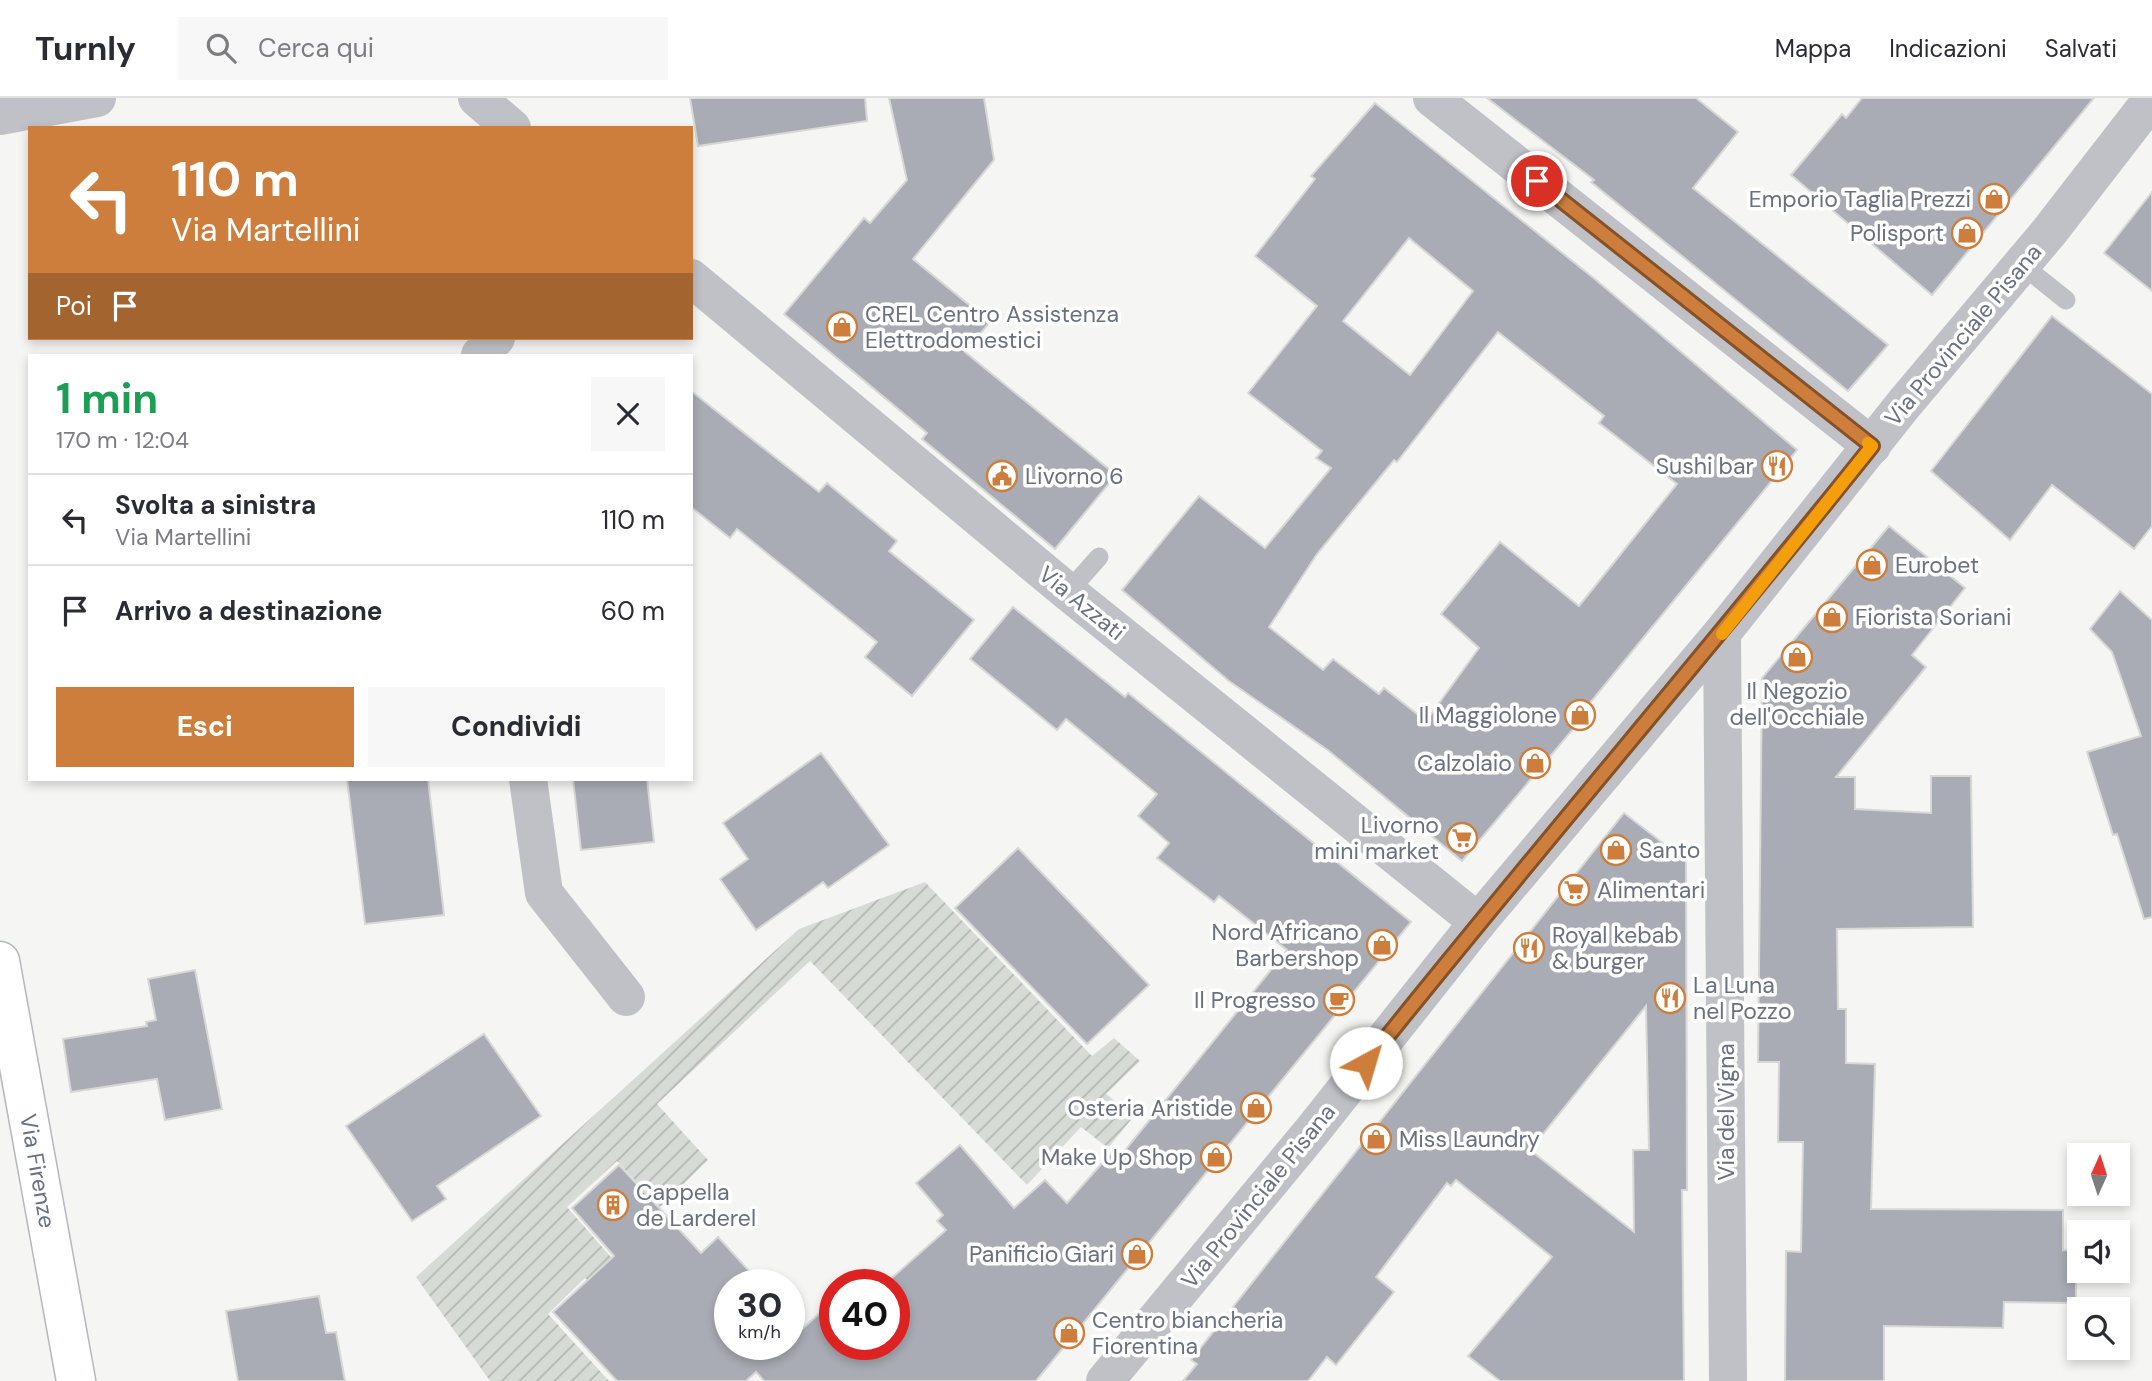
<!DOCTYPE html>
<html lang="it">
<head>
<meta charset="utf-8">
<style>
	body { margin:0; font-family:"DM Sans",sans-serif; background:#f7f7f7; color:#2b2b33; height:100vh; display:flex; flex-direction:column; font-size:26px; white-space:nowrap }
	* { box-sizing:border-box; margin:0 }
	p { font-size:23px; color:#7c7c81 }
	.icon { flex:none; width:38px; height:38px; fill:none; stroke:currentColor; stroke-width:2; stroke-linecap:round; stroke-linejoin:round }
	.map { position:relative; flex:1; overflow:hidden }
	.side { position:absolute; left:28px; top:256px; width:665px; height:427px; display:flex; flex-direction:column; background:#fff; border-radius:0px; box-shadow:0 4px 10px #0003 }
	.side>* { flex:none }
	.hud { position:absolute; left:28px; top:28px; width:665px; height:214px; border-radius:0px; box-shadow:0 4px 10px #0003; background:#cd7e3c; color:#fff; overflow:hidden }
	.needle { width:46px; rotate:3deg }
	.controls { position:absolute; left:2067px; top:1045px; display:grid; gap:14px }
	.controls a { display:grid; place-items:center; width:63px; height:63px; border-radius:0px; background:#fff; box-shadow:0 4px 10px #0003; font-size:35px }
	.speed { position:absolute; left:714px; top:1171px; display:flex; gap:14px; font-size:35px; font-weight:700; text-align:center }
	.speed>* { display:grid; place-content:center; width:91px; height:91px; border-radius:50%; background:#fff; box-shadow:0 4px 10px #0003; line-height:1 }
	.speed small { font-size:18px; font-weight:400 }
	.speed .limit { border:10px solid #d22; background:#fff; color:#111 }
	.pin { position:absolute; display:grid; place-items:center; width:60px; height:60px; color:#fff; margin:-30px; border:4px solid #fff; border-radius:50%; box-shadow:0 2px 7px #0007 }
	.me { position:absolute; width:77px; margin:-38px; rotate:39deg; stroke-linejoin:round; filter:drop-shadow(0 0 5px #0008) }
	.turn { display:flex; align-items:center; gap:24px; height:147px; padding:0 28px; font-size:32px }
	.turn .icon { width:91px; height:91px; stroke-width:2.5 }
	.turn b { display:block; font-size:49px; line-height:60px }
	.then { display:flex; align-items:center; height:66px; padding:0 28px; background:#0003; gap:14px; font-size:26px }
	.round { display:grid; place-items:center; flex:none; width:74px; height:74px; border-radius:0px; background:#f7f7f7 }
	.overview { display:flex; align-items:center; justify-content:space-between; height:119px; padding:0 28px }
	h1 { font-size:42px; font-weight:700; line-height:52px; color:#1e9e55 }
	.cta { display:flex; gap:14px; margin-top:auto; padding:14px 28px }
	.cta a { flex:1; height:80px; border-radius:0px; background:#cd7e3c; color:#fff; font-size:28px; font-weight:700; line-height:80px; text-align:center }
	.cta a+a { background:#f7f7f7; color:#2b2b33 }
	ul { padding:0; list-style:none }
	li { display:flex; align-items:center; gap:21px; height:91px; padding:0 28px; border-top:2px solid #e1e1e2 }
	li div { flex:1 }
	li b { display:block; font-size:26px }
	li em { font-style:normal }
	header { display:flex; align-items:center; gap:42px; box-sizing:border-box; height:98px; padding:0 35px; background:#fff; border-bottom:2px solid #e1e1e2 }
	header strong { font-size:33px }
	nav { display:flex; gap:38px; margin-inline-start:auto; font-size:24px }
	.search { width:490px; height:63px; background:#f7f7f7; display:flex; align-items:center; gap:18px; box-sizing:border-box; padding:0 24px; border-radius:0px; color:#7c7c81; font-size:26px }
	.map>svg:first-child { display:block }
</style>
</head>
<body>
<header>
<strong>Turnly</strong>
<div class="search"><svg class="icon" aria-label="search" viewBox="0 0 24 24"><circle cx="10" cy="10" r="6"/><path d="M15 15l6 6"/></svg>Cerca qui</div>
<nav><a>Mappa</a><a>Indicazioni</a><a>Salvati</a></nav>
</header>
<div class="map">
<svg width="2152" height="1283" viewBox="0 0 2152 1283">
	<defs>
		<pattern id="garden-furrows" width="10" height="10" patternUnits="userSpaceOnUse" patternTransform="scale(1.75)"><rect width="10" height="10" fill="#d6dcd5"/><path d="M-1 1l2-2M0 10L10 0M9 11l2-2" fill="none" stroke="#b2b7b2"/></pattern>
	</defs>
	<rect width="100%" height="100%" fill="#f5f6f3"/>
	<polygon fill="url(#garden-furrows)" points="925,784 1092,958 1114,940 1140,963 1106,996 1134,1018 1108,1050 1081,1029 1027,1087 810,863 657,1006 708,1062 660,1109 617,1063 567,1109 647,1200 625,1220 585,1180 548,1216 609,1283 490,1283 416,1179 799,831"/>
	<g fill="#a9acb4" stroke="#d7d7d5" stroke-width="2" fill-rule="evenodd">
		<polygon points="690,0 865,0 867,23 698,48"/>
		<polygon points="889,0 984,0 994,62 913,161 990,224 965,254 1116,377 1055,451 922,341 927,335 784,216 864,120 870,125 907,82"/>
		<polygon points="1487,0 1696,0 1738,34 1693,90 1888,247 1848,293 1591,84 1594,82"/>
		<polygon points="1862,0 2094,0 1932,197 1791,77 1842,16 1846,20"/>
		<path d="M 1375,5 L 1596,182 L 1797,352 L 1571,628 L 1574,630 L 1462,763 L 1329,653 L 1229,583 L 1122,492 L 1199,398 L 1265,450 L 1331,370 L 1316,360 L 1322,353 L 1248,295 L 1317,208 L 1255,158 L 1315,81 L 1311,78 ZM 1409,140 L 1473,193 L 1410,277 L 1343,223 ZM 1498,234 L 1604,318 L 1599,325 L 1677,386 L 1579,508 L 1500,444 L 1441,516 L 1479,550 L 1426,623 L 1384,590 L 1379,596 L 1333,561 L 1323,572 L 1269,529 L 1317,456 L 1394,362 L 1397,364 Z"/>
		<polygon points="2152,94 2152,193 2104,155"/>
		<polygon points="2052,218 2152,296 2152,428 2134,451 2052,387 2010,442 1931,373"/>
		<polygon points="691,293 819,394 827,385 897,443 889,453 974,522 912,598 865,559 877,544 737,431 730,440 691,409"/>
		<polygon points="1889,428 1965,490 1912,557 1926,569 1836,679 1855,679 1855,711 1931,715 1931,678 1971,678 1973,829 1837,831 1838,911 1846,911 1846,965 1875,966 1871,1111 2063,1112 2063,1152 2076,1153 2076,1205 2004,1204 2003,1230 1884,1228 1884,1283 1785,1283 1786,1153 1801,1154 1803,1044 1778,1044 1779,964 1758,964 1762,580"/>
		<polygon points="2120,493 2152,522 2152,819 2144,821 2117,736 2113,737 2087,654 2141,638 2112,554 2090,531"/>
		<polygon points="1013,509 1125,599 1128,595 1411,824 1036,1283 764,1283 756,1274 746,1283 617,1283 553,1214 614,1158 572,1110 619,1067 701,1155 718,1139 761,1186 730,1186 730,1246 789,1246 789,1217 802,1231 833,1203 835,1246 894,1246 894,1186 885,1186 946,1132 937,1123 943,1117 916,1085 960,1047 1014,1110 1045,1082 1067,1105 1111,1055 1118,1061 1287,852 1219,798 1214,804 1157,760 1169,745 1138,718 1157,696 1066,621 1057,632 970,561"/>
		<polygon points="821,655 889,747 828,790 823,784 756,832 720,781 748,761 723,725"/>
		<polygon points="347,681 428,681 444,817 365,826"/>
		<polygon points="573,681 647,681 654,744 581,752"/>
		<path d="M 1624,715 L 1686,763 L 1687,1092 L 1682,1092 L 1684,1283 L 1500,1283 L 1468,1258 L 1552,1159 L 1456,1082 L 1451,1088 L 1447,1085 L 1376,1179 L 1394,1194 L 1336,1267 L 1327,1259 L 1308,1283 L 1183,1283 L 1197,1266 L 1191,1262 ZM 1646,908 L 1649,1052 L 1633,1052 L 1634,1134 L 1530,1052 Z"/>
		<polygon points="1018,750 1149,887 1087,946 955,810"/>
		<polygon points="195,872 222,1011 165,1022 157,981 71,994 63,941 147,928 146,924 156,922 148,881"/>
		<polygon points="484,936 541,1018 437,1088 446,1101 412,1123 346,1028"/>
		<polygon points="319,1198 326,1235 336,1234 345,1283 238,1283 226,1213"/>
	</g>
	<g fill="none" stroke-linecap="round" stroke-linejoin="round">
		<g stroke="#b4b7bc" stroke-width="41">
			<polyline id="secondary" points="0,863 76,1283"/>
		</g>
		<g stroke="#c0c1c6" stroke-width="19">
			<polyline points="2021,166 2066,202"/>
			<polyline points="1068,494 1099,459"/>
		</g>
		<g stroke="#c0c1c6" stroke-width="38">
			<polyline points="477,0 512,30"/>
			<polyline points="1432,0 1872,348"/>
			<polyline points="691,180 1068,494 1478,824"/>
			<polyline points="480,257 496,240"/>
			<polyline points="1722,535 1728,1283"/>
			<polyline points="528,681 544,795 626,899"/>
		</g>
		<g stroke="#c0c1c6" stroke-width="38">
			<polyline points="0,18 97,0"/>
			<polyline points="1105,1283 1313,1032 1478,824 1722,535 1904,306 2049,134 2152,1"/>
		</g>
		<use href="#secondary" stroke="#fff" stroke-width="38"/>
	</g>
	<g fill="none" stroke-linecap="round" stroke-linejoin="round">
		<g stroke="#855227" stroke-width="18">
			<path id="route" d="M 1366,965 C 1532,757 1706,556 1872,348 L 1537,83"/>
		</g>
		<use href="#route" stroke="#cd7e3c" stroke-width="12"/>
		<polyline stroke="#f59e0b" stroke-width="12" points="1722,536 1872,348 1868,345"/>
	</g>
	<defs>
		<g id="shop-ring" transform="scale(1.575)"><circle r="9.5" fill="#fff" stroke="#cd7e3c" stroke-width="1.5"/><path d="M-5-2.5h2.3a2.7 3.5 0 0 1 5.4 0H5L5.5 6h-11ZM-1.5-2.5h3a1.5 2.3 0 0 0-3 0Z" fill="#cd7e3c"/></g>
		<g id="restaurant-ring" transform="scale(1.575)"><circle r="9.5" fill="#fff" stroke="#cd7e3c" stroke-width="1.5"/><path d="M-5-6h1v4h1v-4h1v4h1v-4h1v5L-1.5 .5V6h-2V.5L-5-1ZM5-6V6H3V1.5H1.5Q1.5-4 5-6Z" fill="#cd7e3c"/></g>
		<g id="civic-ring" transform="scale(1.575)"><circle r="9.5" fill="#fff" stroke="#cd7e3c" stroke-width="1.5"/><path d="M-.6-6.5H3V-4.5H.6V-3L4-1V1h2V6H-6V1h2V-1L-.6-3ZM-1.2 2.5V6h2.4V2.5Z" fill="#cd7e3c"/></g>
		<g id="supermarket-ring" transform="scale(1.575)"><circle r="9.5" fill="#fff" stroke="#cd7e3c" stroke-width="1.5"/><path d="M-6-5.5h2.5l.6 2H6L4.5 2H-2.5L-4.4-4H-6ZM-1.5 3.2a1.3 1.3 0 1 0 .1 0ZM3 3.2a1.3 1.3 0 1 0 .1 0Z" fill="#cd7e3c"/></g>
		<g id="cafe-ring" transform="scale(1.575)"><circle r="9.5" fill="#fff" stroke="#cd7e3c" stroke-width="1.5"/><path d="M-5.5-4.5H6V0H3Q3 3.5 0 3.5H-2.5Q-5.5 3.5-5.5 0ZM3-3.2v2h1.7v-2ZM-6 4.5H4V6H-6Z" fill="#cd7e3c"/></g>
		<g id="building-ring" transform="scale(1.575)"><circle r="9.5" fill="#fff" stroke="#cd7e3c" stroke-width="1.5"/><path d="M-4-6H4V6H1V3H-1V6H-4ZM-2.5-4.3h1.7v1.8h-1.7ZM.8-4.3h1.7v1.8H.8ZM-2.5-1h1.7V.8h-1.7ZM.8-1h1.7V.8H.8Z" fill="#cd7e3c"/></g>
	</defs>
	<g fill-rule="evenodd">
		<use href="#shop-ring" x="1994" y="101"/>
		<use href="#shop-ring" x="1967" y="135"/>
		<use href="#shop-ring" x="842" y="229"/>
		<use href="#restaurant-ring" x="1777" y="368"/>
		<use href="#civic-ring" x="1002" y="378"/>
		<use href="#shop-ring" x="1872" y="467"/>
		<use href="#shop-ring" x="1832" y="519"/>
		<use href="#shop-ring" x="1797" y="559"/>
		<use href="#shop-ring" x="1580" y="617"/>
		<use href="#shop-ring" x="1535" y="665"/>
		<use href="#supermarket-ring" x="1462" y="740"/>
		<use href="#shop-ring" x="1616" y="752"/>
		<use href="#supermarket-ring" x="1574" y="792"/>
		<use href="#shop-ring" x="1382" y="847"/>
		<use href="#restaurant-ring" x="1529" y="850"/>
		<use href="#restaurant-ring" x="1670" y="900"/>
		<use href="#cafe-ring" x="1339" y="902"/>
		<use href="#shop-ring" x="1256" y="1010"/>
		<use href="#shop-ring" x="1376" y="1041"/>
		<use href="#shop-ring" x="1216" y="1059"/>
		<use href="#building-ring" x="613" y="1107"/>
		<use href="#shop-ring" x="1137" y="1156"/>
		<use href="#shop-ring" x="1069" y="1235"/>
	</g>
	<g text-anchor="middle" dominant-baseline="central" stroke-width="7" stroke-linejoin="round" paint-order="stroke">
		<g font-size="23" fill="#697080" stroke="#fff" text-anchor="end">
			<text x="1971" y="101">Emporio Taglia Prezzi</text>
			<text x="1944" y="135">Polisport</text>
			<text x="865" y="216" text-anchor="start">CREL Centro Assistenza<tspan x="865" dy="26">Elettrodomestici</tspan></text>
			<text x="1754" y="368">Sushi bar</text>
			<text x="1025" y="378" text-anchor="start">Livorno 6</text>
			<text x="1895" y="467" text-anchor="start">Eurobet</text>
			<text x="1855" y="519" text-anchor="start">Fiorista Soriani</text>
			<text x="1797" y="593" text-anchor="middle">Il Negozio<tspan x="1797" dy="26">dell'Occhiale</tspan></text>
			<text x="1557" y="617">Il Maggiolone</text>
			<text x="1512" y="665">Calzolaio</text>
			<text x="1439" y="727">Livorno<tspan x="1439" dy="26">mini market</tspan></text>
			<text x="1639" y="752" text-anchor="start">Santo</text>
			<text x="1597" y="792" text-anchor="start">Alimentari</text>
			<text x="1359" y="834">Nord Africano<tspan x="1359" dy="26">Barbershop</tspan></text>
			<text x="1552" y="837" text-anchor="start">Royal kebab<tspan x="1552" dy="26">&amp; burger</tspan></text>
			<text x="1693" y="887" text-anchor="start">La Luna<tspan x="1693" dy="26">nel Pozzo</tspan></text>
			<text x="1316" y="902">Il Progresso</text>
			<text x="1233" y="1010">Osteria Aristide</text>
			<text x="1399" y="1041" text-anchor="start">Miss Laundry</text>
			<text x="1193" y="1059">Make Up Shop</text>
			<text x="636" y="1094" text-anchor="start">Cappella<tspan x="636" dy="26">de Larderel</tspan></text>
			<text x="1114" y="1156">Panificio Giari</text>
			<text x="1092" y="1222" text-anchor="start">Centro biancheria<tspan x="1092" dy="26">Fiorentina</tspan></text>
		</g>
		<g font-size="23" fill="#697080" stroke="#fff">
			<text transform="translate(1963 237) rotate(-50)">Via Provinciale Pisana</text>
			<text transform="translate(1082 505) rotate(39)">Via Azzati</text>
			<text transform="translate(1726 1014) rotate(-90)">Via del Vigna</text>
			<text transform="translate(38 1073) rotate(80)">Via Firenze</text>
			<text transform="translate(1258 1098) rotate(-51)">Via Provinciale Pisana</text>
		</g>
	</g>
</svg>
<div class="controls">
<a><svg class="needle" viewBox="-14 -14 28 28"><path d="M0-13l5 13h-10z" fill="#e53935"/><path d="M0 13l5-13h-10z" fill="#7c7c81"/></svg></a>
<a><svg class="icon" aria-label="sound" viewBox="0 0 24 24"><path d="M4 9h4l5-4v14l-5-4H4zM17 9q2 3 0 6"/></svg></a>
<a><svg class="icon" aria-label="search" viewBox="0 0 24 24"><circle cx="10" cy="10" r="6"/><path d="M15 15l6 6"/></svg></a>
</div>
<div class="speed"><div>30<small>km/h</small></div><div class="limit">40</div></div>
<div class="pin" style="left:1537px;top:83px;background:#d93025"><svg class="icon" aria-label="arrive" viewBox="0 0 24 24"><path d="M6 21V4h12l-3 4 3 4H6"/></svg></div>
<svg class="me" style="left:1366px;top:965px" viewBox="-20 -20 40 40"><circle r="19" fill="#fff"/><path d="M0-13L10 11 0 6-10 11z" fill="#cd7e3c"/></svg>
<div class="hud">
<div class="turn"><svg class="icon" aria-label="left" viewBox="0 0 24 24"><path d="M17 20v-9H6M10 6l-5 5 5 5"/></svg><div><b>110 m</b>Via Martellini</div></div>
<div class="then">Poi<svg class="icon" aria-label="arrive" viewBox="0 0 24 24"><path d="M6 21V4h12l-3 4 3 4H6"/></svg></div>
</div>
<section class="side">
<div class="overview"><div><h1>1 min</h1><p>170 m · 12:04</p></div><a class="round"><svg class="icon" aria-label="close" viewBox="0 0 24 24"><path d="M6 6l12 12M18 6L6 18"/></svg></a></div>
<ul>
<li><svg class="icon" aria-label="left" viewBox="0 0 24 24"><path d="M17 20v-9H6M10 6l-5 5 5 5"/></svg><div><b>Svolta a sinistra</b><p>Via Martellini</p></div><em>110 m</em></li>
<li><svg class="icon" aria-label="arrive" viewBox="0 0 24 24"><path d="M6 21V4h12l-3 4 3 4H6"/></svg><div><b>Arrivo a destinazione</b></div><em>60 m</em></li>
</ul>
<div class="cta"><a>Esci</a><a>Condividi</a></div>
</section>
</div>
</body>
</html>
